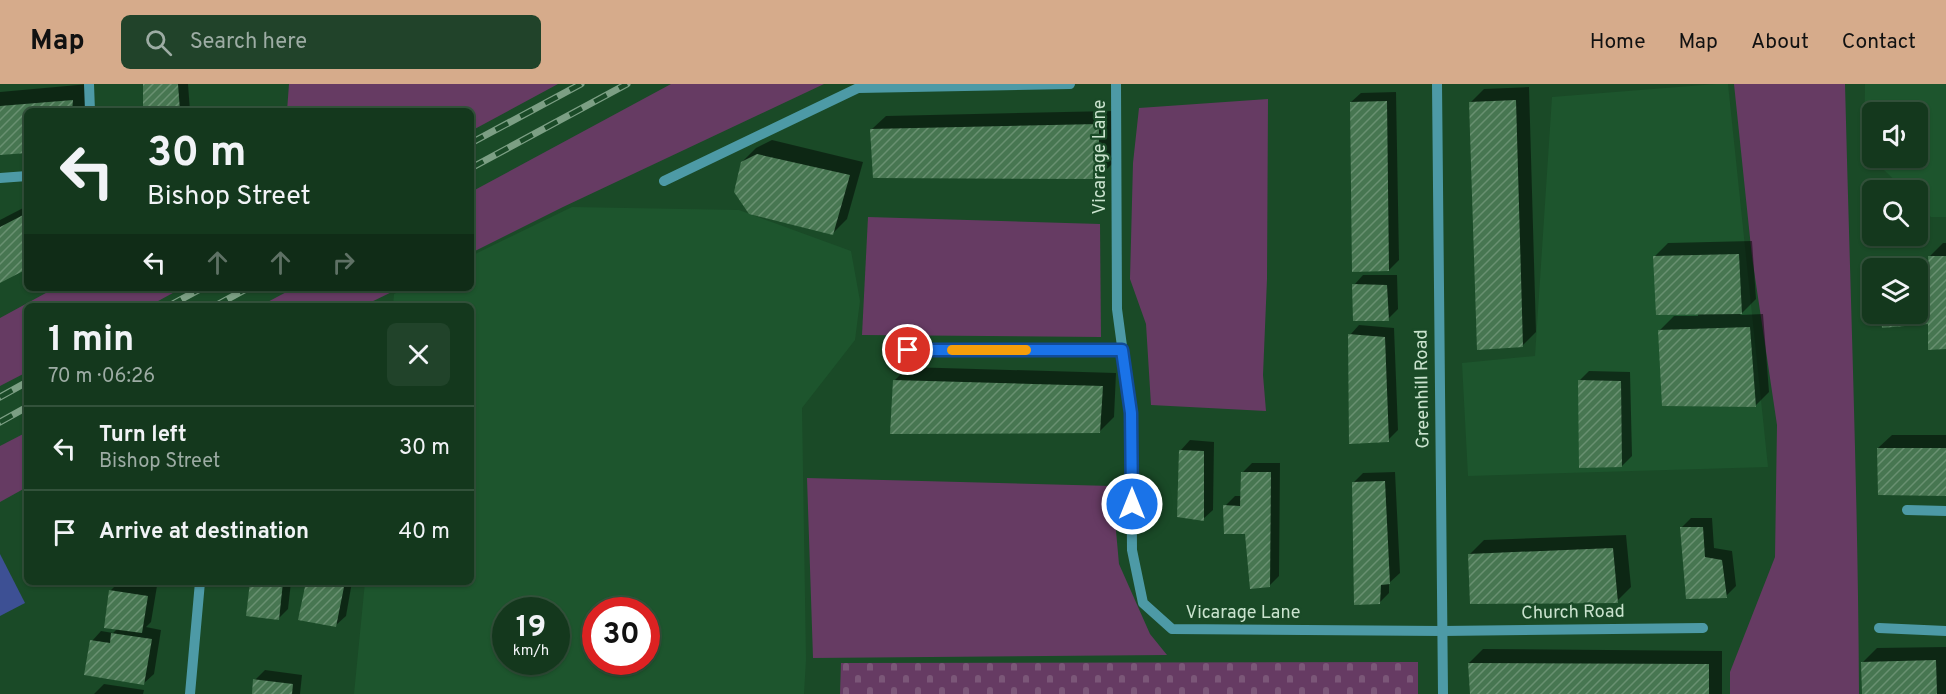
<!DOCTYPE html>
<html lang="en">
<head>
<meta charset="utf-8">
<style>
	body { margin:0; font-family:Overpass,sans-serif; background:#21432a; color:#f1f3f6; height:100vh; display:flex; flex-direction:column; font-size:22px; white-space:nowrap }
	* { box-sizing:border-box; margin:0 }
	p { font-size:20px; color:#9daca4 }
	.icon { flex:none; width:33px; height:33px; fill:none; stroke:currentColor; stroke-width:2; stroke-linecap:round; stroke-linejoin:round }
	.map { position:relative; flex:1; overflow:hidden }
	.panel { position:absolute; left:24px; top:219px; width:450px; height:282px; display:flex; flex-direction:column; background:#14381d; border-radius:9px; box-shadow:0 2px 4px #0004,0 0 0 2px #33523b }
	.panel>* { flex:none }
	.banner { position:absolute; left:24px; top:24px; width:450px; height:183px; border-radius:9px; box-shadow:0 2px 4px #0004,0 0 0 2px #33523b; background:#14381d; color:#f1f3f6; overflow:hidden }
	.buttons { position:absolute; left:1862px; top:18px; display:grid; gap:12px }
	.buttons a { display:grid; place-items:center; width:66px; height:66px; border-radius:9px; background:#14381d; box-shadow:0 2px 4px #0004,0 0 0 2px #33523b; font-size:30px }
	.speed { position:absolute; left:492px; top:513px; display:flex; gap:12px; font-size:30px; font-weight:700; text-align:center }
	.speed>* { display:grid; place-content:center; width:78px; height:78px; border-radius:50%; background:#14381d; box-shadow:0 2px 4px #0004,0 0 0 2px #33523b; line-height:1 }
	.speed small { font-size:15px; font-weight:400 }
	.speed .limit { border:9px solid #d22; background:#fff; color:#111 }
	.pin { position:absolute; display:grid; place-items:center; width:51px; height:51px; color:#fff; margin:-26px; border:3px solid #fff; border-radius:50%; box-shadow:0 2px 6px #0007 }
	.me { position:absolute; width:66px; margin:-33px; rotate:0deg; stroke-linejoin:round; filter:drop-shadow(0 0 4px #0008) }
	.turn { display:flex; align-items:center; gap:21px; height:126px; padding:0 24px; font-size:27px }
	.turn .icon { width:78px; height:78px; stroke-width:2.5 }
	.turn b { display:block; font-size:42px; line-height:51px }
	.lanes { display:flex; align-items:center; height:57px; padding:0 24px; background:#0003; justify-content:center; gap:30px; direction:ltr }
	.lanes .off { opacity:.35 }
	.round { display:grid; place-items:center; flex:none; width:63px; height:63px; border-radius:9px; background:#21432a }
	.overview { display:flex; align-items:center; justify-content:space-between; height:102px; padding:0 24px }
	h1 { font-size:36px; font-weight:700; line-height:45px }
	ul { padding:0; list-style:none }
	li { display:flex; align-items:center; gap:18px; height:84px; padding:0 24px; border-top:2px solid #33523b }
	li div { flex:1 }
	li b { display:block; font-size:22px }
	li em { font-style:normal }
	header { display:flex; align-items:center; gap:36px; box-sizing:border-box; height:84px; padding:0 30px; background:#d6ab8b; color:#111 }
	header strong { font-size:28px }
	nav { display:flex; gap:33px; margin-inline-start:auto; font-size:21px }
	.search { width:420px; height:54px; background:#21432a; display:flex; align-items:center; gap:15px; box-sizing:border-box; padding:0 21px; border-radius:9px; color:#9daca4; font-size:22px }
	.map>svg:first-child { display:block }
</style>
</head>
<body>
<header>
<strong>Map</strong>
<div class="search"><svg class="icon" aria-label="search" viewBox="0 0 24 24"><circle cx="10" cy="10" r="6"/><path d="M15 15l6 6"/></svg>Search here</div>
<nav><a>Home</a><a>Map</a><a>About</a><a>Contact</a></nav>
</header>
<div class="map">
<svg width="1946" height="610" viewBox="0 0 1946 610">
	<defs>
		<pattern id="cemetery-stones" width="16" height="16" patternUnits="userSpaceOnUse" patternTransform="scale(1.5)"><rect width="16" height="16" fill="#663b63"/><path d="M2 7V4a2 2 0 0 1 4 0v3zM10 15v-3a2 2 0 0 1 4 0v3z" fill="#7b5778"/></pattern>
		<pattern id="building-hatch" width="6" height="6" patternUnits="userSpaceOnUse" patternTransform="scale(1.5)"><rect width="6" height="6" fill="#477651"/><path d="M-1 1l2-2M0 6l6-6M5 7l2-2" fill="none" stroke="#699071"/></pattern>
	</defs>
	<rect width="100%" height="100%" fill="#1a4a27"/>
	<g fill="#1d552d" fill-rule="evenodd">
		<polygon points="1716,0 1728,0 1768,383 1468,392 1462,279 1535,272 1552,13"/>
		<path d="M 1865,0 L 1946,0 L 1946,133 L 1931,133 L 1917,119 L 1917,106 L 1905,106 L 1864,67 ZM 1872,28 L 1917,28 L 1917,74 L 1872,74 Z"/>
		<path d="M 572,123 L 739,126 L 851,167 L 860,217 L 855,256 L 802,324 L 806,576 L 804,610 L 354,610 L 365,498 L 471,498 L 471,222 L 393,222 L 394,210 L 406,204 L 471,204 L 471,172 ZM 506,526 L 556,526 L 556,578 L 506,578 ZM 596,526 L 646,526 L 646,578 L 596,578 Z"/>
	</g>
	<g fill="#663b63">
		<polygon points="289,0 558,0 471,47 471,27 287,27"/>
		<polygon points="671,0 824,0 563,123 471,169 471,108"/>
		<path d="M 1734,0 L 1845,0 C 1850,203 1858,407 1859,610 L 1730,610 L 1730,588 L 1775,473 L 1777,341 L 1752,173 Z"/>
		<polygon points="1268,15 1267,195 1263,291 1266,327 1151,321 1146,240 1130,195 1133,79 1139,24"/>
		<polygon points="868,133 1100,140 1101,253 862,251"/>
		<polygon points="55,204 182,204 149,222 27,222 27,288 0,302 0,234"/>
		<polygon points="294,204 400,204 363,222 260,222"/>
		<polygon points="27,348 27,403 0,418 0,362"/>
		<polygon points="807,394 1112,402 1119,480 1150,550 1167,571 813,574"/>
	</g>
	<polygon fill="url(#cemetery-stones)" points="1418,578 1418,610 840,610 841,579"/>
	<polygon fill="#3d5094" points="0,470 25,519 0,532"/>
	<g fill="#0007">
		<polygon points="89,0 88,27 27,27 27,67 0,70 0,8"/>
		<polygon points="144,0 188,0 190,27 144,27"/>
		<polygon points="1529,3 1536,248 1522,262 1470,19 1484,5"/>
		<polygon points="1396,8 1399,176 1389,186 1351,18 1361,9"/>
		<polygon points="1112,27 1113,79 1099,93 872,45 886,32"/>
		<polygon points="772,56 863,78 847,135 833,149 742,78 756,64"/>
		<polygon points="27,122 27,183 0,197 0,136"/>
		<polygon points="1752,157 1756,215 1740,231 1763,230 1769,308 1755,322 1660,246 1674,232 1698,232 1698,229 1654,173 1668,159"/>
		<polygon points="1943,159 1946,159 1946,264 1930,239 1883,242 1883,230 1917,230 1917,190 1931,189 1929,173"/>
		<polygon points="1363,191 1397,191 1398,225 1388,235 1354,201"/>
		<polygon points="1359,241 1394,244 1398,346 1388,356 1350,251"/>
		<polygon points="908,283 1116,289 1114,333 1100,347 894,297"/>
		<polygon points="1589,287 1630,288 1632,372 1622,382 1579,297"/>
		<polygon points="1892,351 1946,351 1946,411 1878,364"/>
		<polygon points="1190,356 1214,358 1213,426 1203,435 1181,366"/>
		<polygon points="1252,379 1280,379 1279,492 1269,502 1246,449 1225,422 1235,412 1241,412 1242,389"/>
		<polygon points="1395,388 1400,489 1389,499 1389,509 1379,519 1354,398 1363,389"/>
		<polygon points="1691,434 1712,434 1714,464 1732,467 1736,502 1726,512 1682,443"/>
		<polygon points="1626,451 1631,503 1617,517 1470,470 1484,456"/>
		<polygon points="119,498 157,502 151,538 146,543 161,546 154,590 144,599 92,557 101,547 113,549 118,544 110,507"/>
		<polygon points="251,498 291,498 288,525 279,534"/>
		<polygon points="307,498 352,498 346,532 336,541"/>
		<polygon points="1946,563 1946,610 1863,610 1863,578 1877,564"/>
		<polygon points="1483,565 1722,567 1722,610 1471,610 1469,579"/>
		<polygon points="265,586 302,591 300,610 253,610 255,596"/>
		<polygon points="104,600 144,606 143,610 94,610"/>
	</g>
	<g fill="url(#building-hatch)">
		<polygon points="143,0 178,0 180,27 143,27"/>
		<polygon points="73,16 72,27 27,27 27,69 0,71 0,22"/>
		<polygon points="1516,16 1523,263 1477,266 1469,18"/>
		<polygon points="1387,17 1389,187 1352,188 1350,18"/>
		<polygon points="1099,40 1099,95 873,94 870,45"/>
		<polygon points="757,70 850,91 833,151 749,130 734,108 741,78"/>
		<polygon points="27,129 27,185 0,199 0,143"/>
		<polygon points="1739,170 1742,230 1656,231 1653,172"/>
		<polygon points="1928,172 1946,172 1946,265 1928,266 1928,240 1882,244 1881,230 1917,230 1917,202 1930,202"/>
		<polygon points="1352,200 1387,201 1389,237 1353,237"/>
		<polygon points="1750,243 1756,323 1662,322 1658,246"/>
		<polygon points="1348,250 1385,253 1389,358 1349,360"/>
		<polygon points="893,296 1103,302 1100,349 890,350"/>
		<polygon points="1578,296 1621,297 1622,383 1579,384"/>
		<polygon points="1877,364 1946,364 1946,412 1878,411"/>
		<polygon points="1179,366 1204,367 1204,437 1177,433"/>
		<polygon points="1241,388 1271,388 1270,503 1250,505 1245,450 1224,450 1223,421 1240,422"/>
		<polygon points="1385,397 1390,500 1381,501 1380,520 1354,521 1352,398"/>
		<polygon points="1680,443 1703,443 1705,473 1722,476 1727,514 1686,515"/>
		<polygon points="1613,464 1618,519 1470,520 1468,470"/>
		<polygon points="250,498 283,498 279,536 246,532"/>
		<polygon points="306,498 345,498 336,543 298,536"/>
		<polygon points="109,506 148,512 142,549 104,544"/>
		<polygon points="111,549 152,555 144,601 84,591 90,556 110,559"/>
		<polygon points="1936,576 1937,610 1862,610 1861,578"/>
		<polygon points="1468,579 1709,580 1709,610 1470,610"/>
		<polygon points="253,595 293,600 292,610 252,610"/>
	</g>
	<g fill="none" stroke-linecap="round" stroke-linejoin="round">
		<g stroke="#4d9aa6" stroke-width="10">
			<polyline points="89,0 90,27"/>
			<polyline points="1116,0 1117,225 1131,329 1132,466 1143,519 1172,545 1442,547 1703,544"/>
			<polyline points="1437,0 1443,610"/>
			<polyline points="0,94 27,92"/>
			<polyline points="664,97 858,4 1070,0"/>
			<polyline points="908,266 1122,266"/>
			<polyline points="1907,426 1946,427"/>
			<polyline points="1879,544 1946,547"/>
			<polyline points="190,610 200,498"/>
		</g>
		<g stroke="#7c9f84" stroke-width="7">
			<g id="rail">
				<polyline points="471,59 581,0"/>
				<polyline points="471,84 627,0"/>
				<polyline points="169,222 202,204"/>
				<polyline points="215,222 248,204"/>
				<polyline points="0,313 27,298"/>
				<polyline points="0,338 27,323"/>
			</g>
		</g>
		<use href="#rail" stroke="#1a4a27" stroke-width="4.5" stroke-dasharray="14" stroke-linecap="butt"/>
	</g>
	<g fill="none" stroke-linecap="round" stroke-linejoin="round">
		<g stroke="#114b97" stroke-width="15">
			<polyline id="route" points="908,266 1122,266 1131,329 1132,420"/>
		</g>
		<use href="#route" stroke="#1a73e8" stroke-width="10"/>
		<polyline stroke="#f59e0b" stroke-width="10" points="952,266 1026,266"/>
	</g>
	<g text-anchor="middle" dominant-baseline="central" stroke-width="4.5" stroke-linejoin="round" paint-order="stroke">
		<g font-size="18" fill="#cae3ce" stroke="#1a4a27">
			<text transform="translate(1100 73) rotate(-90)">Vicarage Lane</text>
			<text transform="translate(1423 305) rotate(-91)">Greenhill Road</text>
			<text x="1243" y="529">Vicarage Lane</text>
			<text transform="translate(1573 529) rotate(-1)">Church Road</text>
		</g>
	</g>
</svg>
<div class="buttons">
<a><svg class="icon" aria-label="sound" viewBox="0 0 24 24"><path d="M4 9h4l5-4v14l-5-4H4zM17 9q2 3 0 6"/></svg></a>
<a><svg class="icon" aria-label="search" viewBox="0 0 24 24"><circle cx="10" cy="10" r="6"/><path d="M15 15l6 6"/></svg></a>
<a><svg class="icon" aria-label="layers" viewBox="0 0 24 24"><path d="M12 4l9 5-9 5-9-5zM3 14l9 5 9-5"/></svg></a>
</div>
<div class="speed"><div>19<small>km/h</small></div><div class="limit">30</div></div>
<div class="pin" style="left:908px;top:266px;background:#d93025"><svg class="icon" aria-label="arrive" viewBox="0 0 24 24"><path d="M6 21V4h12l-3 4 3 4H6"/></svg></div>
<svg class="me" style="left:1132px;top:420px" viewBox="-20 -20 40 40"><circle r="17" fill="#1a73e8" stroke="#fff" stroke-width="3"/><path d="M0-11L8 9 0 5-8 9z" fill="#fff"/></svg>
<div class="banner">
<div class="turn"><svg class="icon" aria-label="left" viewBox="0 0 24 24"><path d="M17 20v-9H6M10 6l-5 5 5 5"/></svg><div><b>30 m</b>Bishop Street</div></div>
<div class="lanes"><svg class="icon" aria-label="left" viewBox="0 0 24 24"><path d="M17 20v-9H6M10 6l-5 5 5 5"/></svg><svg class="icon off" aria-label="ahead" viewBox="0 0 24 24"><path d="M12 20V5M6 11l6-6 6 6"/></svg><svg class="icon off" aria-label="ahead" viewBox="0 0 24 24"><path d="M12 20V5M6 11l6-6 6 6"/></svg><svg class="icon off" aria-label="right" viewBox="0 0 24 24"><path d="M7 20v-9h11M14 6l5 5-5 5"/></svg></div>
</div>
<section class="panel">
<div class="overview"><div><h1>1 min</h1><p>70 m · 06:26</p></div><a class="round"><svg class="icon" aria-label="close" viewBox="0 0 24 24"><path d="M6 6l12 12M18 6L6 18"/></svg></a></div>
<ul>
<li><svg class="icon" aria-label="left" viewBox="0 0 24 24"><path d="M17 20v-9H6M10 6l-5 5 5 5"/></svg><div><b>Turn left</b><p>Bishop Street</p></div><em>30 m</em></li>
<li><svg class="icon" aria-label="arrive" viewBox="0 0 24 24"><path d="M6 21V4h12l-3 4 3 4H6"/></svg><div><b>Arrive at destination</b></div><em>40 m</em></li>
</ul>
</section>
</div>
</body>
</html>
